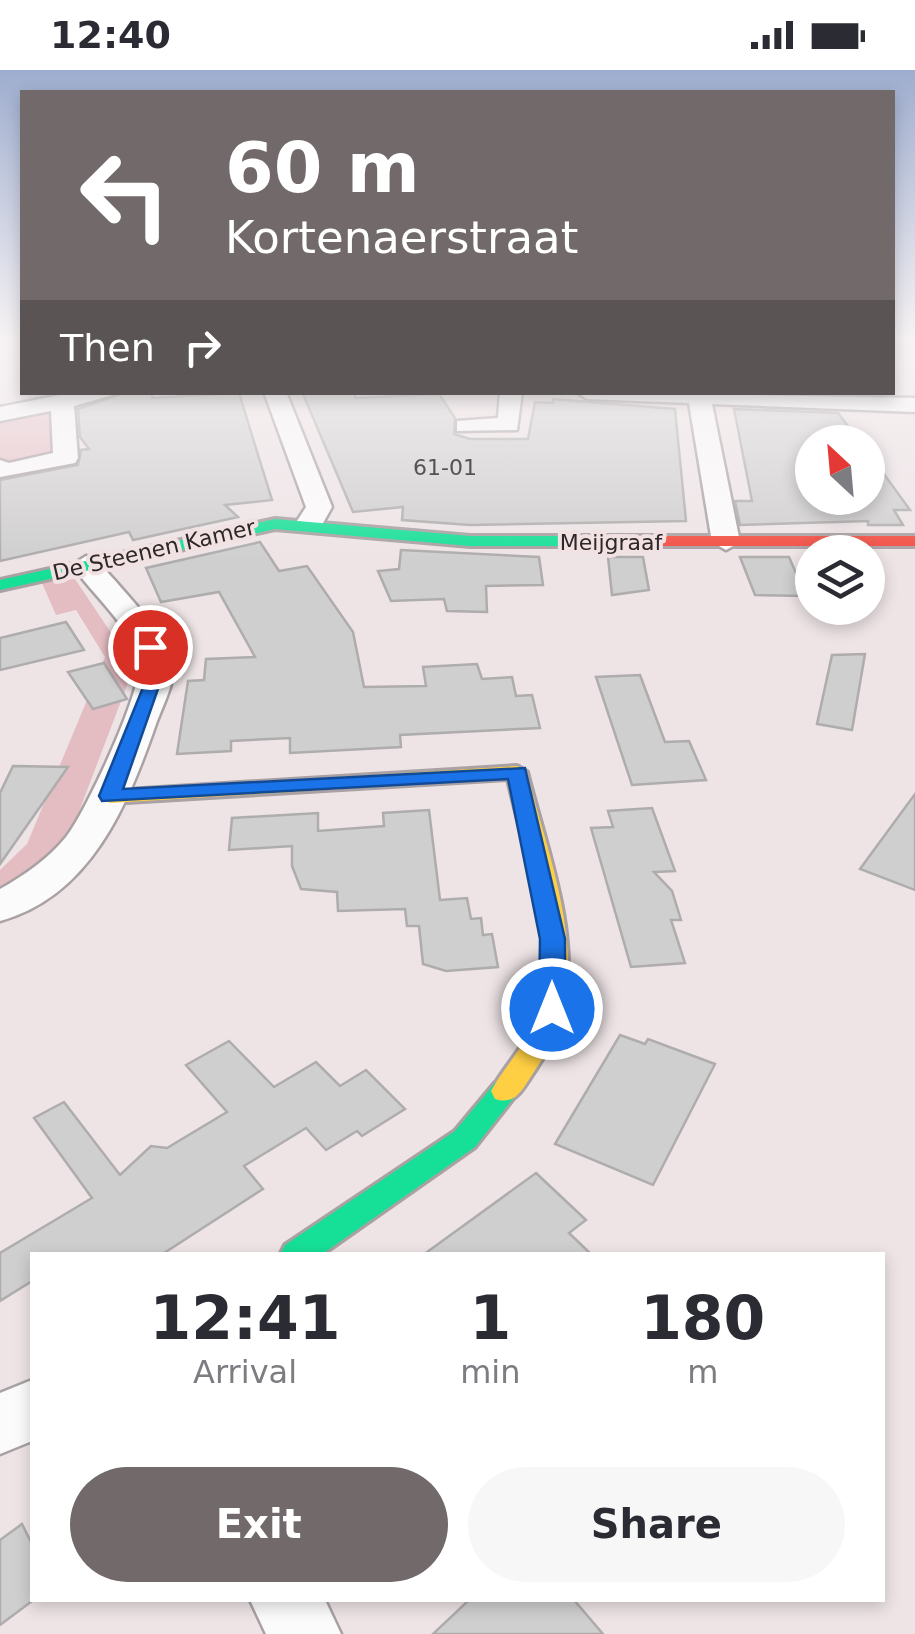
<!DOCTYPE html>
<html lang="en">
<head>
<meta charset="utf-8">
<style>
	body { margin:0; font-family:"DejaVu Sans",sans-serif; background:#f7f7f7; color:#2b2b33; height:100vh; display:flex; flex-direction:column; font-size:38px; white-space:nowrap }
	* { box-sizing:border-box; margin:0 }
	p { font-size:32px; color:#7c7c81 }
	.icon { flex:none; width:55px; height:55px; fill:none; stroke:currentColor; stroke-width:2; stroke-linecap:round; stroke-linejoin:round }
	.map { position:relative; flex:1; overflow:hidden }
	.sheet { position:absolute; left:30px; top:1182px; width:855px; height:350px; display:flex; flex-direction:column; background:#fff; border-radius:0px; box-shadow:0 5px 15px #0003 }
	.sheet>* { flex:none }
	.hud { position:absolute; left:20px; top:20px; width:875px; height:305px; border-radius:0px; box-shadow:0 5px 15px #0003; background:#71696a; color:#fff; overflow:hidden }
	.needle { width:65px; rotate:334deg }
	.fabs { position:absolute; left:795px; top:355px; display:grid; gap:20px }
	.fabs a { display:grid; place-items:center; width:90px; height:90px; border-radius:50%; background:#fff; box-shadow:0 5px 15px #0003; font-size:50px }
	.pin { position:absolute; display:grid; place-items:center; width:85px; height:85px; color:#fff; margin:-42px; border:5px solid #fff; border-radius:50%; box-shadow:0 2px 10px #0007 }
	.me { position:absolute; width:110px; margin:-55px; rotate:0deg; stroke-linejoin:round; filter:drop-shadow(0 0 8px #0008) }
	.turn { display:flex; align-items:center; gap:35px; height:210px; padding:0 40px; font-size:45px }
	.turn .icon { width:130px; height:130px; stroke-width:2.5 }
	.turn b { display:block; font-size:70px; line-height:85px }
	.then { display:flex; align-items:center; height:95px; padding:0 40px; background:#0003; gap:20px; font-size:38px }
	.eta { display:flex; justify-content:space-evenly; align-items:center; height:170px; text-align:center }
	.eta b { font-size:60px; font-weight:700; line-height:70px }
	.primary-button { display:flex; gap:20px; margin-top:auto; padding:20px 40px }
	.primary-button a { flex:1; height:115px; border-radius:60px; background:#71696a; color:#fff; font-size:40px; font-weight:700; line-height:115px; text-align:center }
	.primary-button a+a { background:#f7f7f7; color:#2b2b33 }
	.status { display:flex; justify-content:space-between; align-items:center; height:70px; padding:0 50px; background:#fff; direction:ltr }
	.status svg { height:28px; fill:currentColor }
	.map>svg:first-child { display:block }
</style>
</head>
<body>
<div class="status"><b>12:40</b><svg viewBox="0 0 49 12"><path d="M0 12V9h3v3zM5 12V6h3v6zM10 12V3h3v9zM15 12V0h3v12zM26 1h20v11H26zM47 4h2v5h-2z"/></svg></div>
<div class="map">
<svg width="915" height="1564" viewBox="0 0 915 1564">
	<rect width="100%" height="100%" fill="#eee4e6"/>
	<polygon fill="#e7c2c8" points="50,338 54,387 11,395 0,390 0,348"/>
	<polygon fill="#e4bdc3" points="75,509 134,597 64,781 0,819 0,800 27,774 105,587 76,540 56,545 42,513"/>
	<g fill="#d0cfcf" stroke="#aeacad" stroke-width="2.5">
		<polygon points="126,322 152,322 152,328 239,323 272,430 225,435 238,447 133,470 129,462 0,491 0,410 78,395 81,380 89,379 80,367 78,339"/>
		<polygon points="353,322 356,328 439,324 455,348 454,364 470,369 528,369 535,332 553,333 553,329 675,339 686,451 470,455 402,450 403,437 353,442 303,324"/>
		<polygon points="734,339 838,343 860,372 812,372 812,428 868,428 868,382 910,440 894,440 903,455 868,455 868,451 740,455 735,431 752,431"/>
		<polygon points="260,472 279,501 307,496 353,562 364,617 426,616 423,597 477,594 482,609 512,607 516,626 532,625 540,658 400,665 401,677 290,683 290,668 231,671 231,681 177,684 188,611 204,610 206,589 255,587 219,522 161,532 146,498"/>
		<polygon points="401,480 539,487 543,515 486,516 487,542 447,541 444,529 391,531 378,501 399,499"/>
		<polygon points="608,487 643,487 649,520 612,525"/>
		<polygon points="740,487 789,487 806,526 755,525"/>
		<polygon points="66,552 84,580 0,600 0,568"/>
		<polygon points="865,584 852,660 817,654 832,585"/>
		<polygon points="104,593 127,629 93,639 68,602"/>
		<polygon points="640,605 665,672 689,671 706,710 632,715 596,607"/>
		<polygon points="13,696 68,697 0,794 0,723"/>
		<polygon points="915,724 915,820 860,799"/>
		<polygon points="652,738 675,801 654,802 672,821 681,850 671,850 685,893 631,897 591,758 613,757 608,741"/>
		<polygon points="429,740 440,830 467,828 471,849 481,848 483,865 492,864 498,897 446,901 423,894 419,856 407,856 405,839 338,841 337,822 301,819 292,796 292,776 229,780 232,748 318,743 318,761 384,756 383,743"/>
		<polygon points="620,965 645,974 648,969 715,994 653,1115 555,1074"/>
		<polygon points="229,971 274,1017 316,992 340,1016 366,1000 405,1039 362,1066 357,1061 326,1080 306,1058 244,1096 263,1119 161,1185 32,1185 32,1211 0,1231 0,1183 92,1128 34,1048 64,1032 120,1105 151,1076 167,1078 227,1042 186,995"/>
		<polygon points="536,1103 586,1150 569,1163 592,1185 423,1185"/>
		<polygon points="22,1454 32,1474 32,1531 0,1555 0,1470"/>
		<polygon points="469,1530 574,1530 603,1564 433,1564"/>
	</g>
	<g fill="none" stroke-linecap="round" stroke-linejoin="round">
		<g stroke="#a9a1a3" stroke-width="5">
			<g id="street">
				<polygon points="75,322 123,322 74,336 78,388 75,393 0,407 0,390 9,393 53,383 51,341 0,351 0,337"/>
				<polygon points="264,322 286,322 332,437 319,460 309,462 295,454 306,437"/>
				<polygon points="500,322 522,322 517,360 457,361 457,351 498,348"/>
				<polygon points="576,322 915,328 915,342 712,334 740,472 726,480 712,472 689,333 587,329"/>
				<path d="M 86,486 L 96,489 C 115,512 170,567 173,595 C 175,613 162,637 156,654 C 128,734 91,826 0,851 L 0,819 C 25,805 48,789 66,767 C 85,744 146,614 139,589 C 129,555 92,524 72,495 Z"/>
				<polygon points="32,1310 32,1371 0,1384 0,1323"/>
				<polygon points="250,1530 325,1530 341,1564 266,1564"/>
			</g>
		</g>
		<g stroke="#a9a1a3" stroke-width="6">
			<g id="fast">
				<polygon points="275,449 470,466 613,466 621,471 613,476 470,476 275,459 0,520 0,510"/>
				<polygon points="505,1010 515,1013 519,1021 475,1077 321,1185 280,1185 285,1175 455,1061 495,1013"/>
			</g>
		</g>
		<g stroke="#a9a1a3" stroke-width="6">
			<path id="slow" d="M 517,696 L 527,702 C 545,775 580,862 564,938 C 559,963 544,987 530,1008 C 521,1022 514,1035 495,1029 L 491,1021 C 505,995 526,976 536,948 C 560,880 523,777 508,709 L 110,733 L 99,727 L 110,721 Z"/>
		</g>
		<g stroke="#a9a1a3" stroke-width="6">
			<polygon id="jam" points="915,466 915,476 613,476 605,471 613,466"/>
		</g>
		<use href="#street" fill="#fcfbfb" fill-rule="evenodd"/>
		<use href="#fast" fill="#16e098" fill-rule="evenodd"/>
		<use href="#slow" fill="#ffcf43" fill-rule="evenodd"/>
		<use href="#jam" fill="#f24e42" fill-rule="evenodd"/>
	</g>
	<linearGradient id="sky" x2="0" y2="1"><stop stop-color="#9eadcf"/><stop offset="0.55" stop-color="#f7f3f4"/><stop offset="1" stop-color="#f7f3f4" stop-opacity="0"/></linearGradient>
	<rect width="915" height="490" fill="url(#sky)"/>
	<polygon fill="#1a73e8" stroke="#114b97" stroke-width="2.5" points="144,573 157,573 166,596 123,719 525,698 565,869 565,939 562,945 543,945 539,939 540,869 508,709 102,731 99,726 142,620 147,596"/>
	<g text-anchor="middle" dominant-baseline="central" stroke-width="8" stroke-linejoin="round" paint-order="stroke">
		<g font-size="22" fill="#565152">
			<text x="445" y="397">61-01</text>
		</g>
		<g font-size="22" fill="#2d2728" stroke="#f1e1e3">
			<text x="611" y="472">Meijgraaf</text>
			<text transform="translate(154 480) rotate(-13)">De Steenen Kamer</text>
		</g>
	</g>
</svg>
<div class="fabs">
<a><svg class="needle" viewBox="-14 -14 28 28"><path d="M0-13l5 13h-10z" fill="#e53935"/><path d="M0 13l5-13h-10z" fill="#7c7c81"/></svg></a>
<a><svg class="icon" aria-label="layers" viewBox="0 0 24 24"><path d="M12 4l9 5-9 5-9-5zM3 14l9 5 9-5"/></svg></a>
</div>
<div class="pin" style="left:150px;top:577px;background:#d93025"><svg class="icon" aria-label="arrive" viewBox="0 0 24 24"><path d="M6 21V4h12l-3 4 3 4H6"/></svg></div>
<svg class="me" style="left:552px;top:939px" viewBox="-20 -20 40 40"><circle r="17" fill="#1a73e8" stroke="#fff" stroke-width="3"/><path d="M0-11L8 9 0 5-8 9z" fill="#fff"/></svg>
<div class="hud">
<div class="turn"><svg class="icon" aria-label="left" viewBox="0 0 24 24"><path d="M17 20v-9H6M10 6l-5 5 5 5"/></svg><div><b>60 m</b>Kortenaerstraat</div></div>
<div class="then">Then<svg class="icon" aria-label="right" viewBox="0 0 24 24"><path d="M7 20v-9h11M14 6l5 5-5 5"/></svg></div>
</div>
<section class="sheet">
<div class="eta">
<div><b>12:41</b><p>Arrival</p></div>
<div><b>1</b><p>min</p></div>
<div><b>180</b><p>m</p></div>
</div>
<div class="primary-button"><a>Exit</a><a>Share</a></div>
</section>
</div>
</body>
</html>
